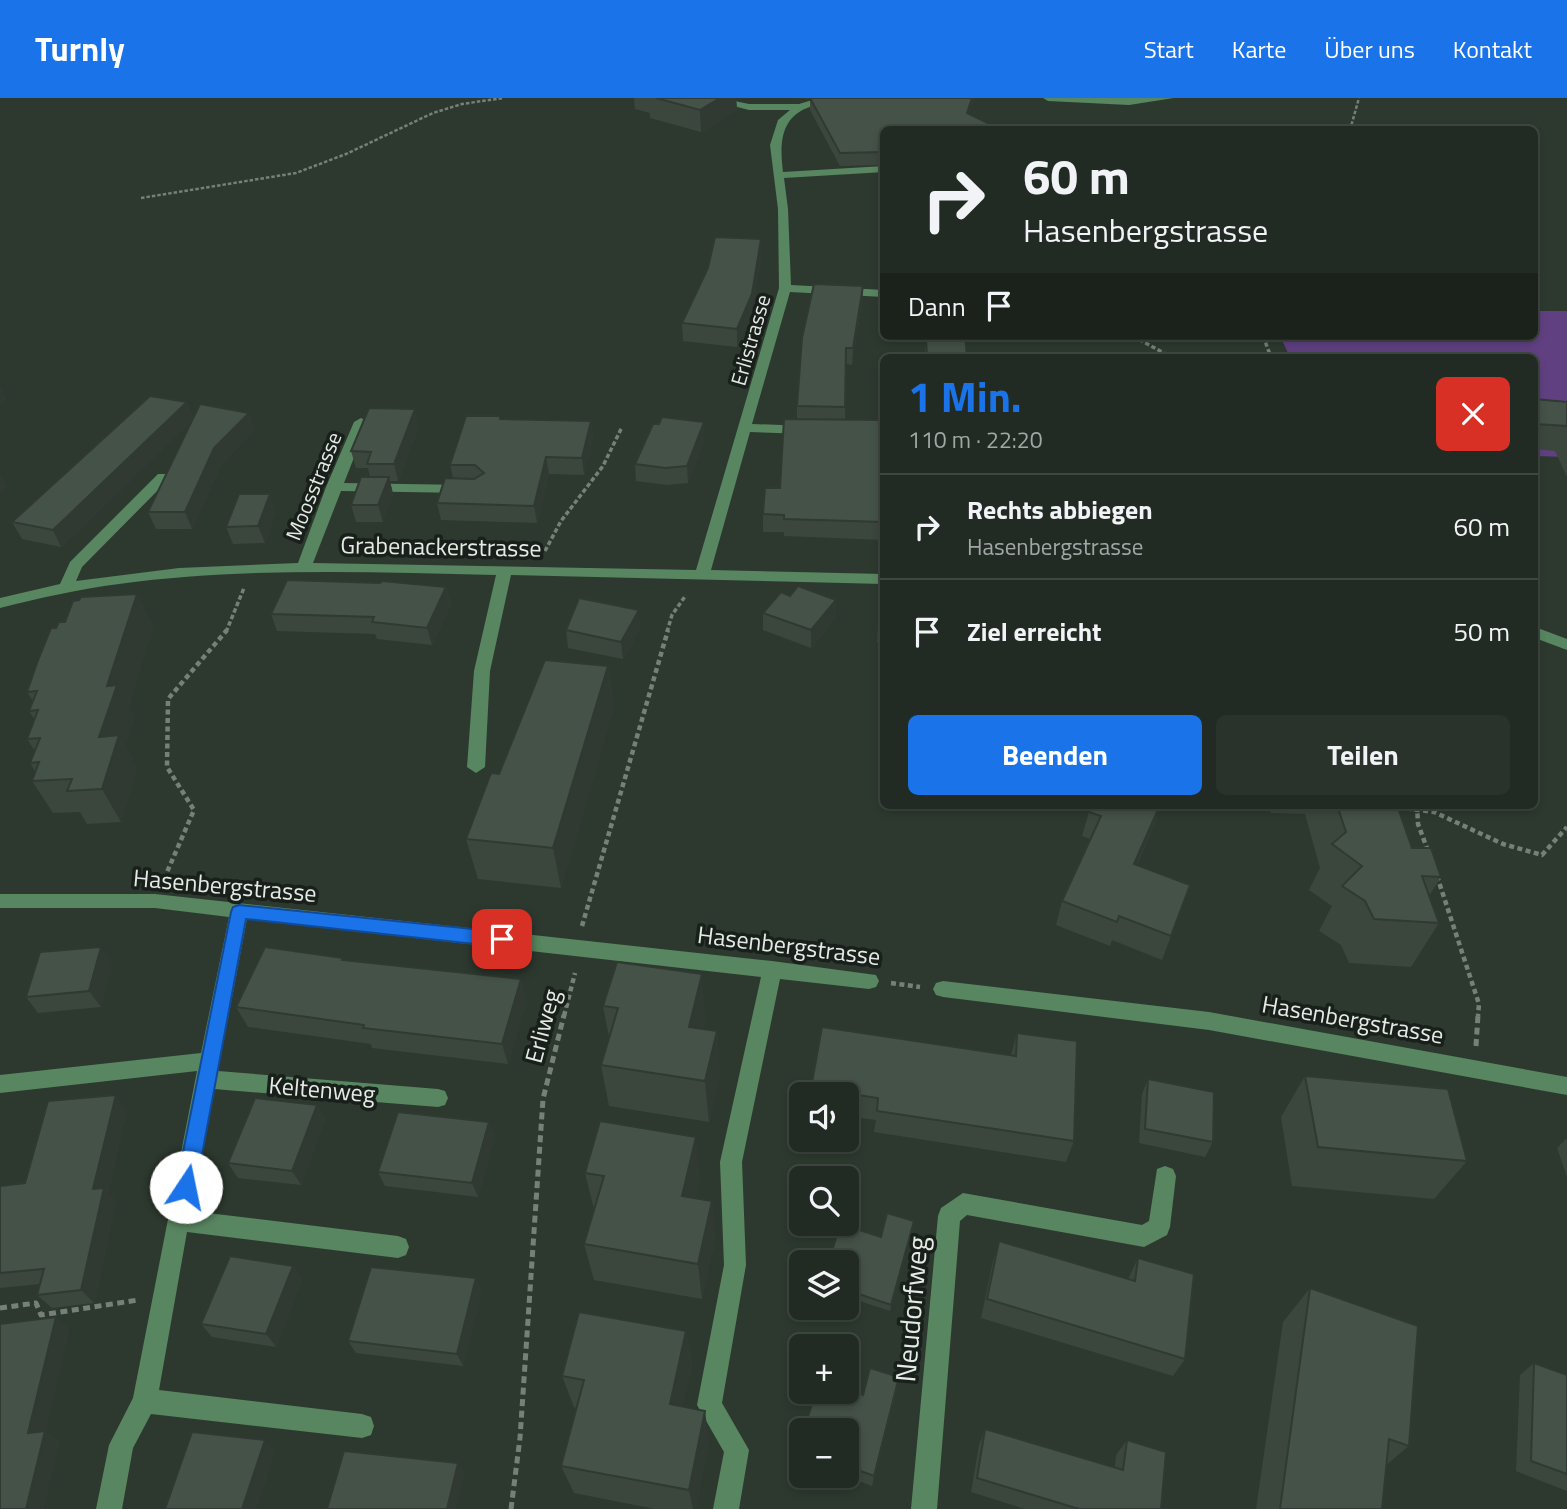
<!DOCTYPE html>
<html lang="de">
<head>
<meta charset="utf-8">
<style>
	body { margin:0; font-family:"Titillium Web",sans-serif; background:#2a332b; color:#f1f3f6; height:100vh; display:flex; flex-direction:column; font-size:26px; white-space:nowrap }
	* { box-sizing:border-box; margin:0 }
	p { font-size:23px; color:#a2a7a6 }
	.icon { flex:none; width:38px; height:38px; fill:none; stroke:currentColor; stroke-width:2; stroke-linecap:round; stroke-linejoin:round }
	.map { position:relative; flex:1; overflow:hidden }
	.side { position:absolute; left:880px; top:256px; width:658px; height:455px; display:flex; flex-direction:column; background:#222b23; border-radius:10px; box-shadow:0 4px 10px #0003,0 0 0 2px #3f4741 }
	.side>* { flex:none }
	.banner { position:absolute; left:880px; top:28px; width:658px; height:214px; border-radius:10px; box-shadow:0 4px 10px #0003,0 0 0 2px #3f4741; background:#222b23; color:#f1f3f6; overflow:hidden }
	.fabs { position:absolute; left:789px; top:984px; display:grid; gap:14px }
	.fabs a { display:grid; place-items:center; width:70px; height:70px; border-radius:10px; background:#222b23; box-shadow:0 4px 10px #0003,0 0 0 2px #3f4741; font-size:35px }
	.pin { position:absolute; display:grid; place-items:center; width:60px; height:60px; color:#fff; margin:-30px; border-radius:14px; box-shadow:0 4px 10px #0006 }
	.me { position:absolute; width:77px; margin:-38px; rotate:11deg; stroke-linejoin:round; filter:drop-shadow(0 0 5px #0008) }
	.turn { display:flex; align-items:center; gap:24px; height:147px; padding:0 28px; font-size:32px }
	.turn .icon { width:91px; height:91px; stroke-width:2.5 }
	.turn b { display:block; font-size:49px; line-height:60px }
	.then { display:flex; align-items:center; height:66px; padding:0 28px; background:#0003; gap:14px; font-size:26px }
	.round { display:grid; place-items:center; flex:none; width:74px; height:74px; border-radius:10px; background:#2a332b }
	.summary { display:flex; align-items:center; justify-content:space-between; height:119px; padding:0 28px }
	h1 { font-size:42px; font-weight:700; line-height:52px; color:#1a73e8 }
	.button { display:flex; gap:14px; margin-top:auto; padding:14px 28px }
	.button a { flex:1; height:80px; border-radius:10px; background:#1a73e8; color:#fff; font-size:28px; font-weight:700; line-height:80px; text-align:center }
	.button a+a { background:#2a332b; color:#f1f3f6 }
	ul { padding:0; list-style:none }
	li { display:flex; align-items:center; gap:21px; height:105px; padding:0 28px; border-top:2px solid #3f4741 }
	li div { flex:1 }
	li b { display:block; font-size:26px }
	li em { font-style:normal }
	header { display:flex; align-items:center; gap:42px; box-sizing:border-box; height:98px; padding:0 35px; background:#1a73e8; color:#fff }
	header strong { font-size:33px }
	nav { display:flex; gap:38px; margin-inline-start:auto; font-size:24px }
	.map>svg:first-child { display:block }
</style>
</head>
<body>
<header>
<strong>Turnly</strong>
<nav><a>Start</a><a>Karte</a><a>Über uns</a><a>Kontakt</a></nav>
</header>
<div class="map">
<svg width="1567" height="1411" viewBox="0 0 1567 1411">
	<rect width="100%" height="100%" fill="#2d392f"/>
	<polygon fill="#614082" points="1535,213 1567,213 1567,359 1535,358 1535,259 1290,259 1280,238 1535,238"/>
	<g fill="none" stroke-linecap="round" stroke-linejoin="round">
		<g stroke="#768077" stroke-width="2.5" stroke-dasharray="3.5 2" stroke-linecap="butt">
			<polyline points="1350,32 1359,0"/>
			<polyline points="141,100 296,75 346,56 433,15 462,6 503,0"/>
		</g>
		<g stroke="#768077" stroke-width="3.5" stroke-dasharray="4.5 2.5" stroke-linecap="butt">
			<polyline points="1133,238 1171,259"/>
			<polyline points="1263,238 1271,259"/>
			<polyline points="545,453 561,423 603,368 622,329"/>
			<polyline points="226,534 244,490"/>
			<polyline points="667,534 672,517 686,497"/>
		</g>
		<g stroke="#768077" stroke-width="4.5" stroke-dasharray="5 3.5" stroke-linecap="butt">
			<polyline points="1381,707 1434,714 1503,746 1542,757 1567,729"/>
			<polyline points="1417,707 1418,726 1428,753"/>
			<polyline points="1437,778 1479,906 1478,918"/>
			<polyline points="164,781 194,712 167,669 168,601 227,532"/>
			<polyline points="582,828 668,532"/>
			<polyline points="891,885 920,889"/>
			<polyline points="564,918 575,875"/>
		</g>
		<g stroke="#768077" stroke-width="5" stroke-dasharray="7 4.5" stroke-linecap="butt">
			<polyline points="1476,948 1478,917"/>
			<polyline points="0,1210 36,1205 41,1217 138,1202"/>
			<polyline points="511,1411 520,1340 543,1001 564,917"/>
		</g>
		<g fill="#588660" fill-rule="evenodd">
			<path d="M 702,0 L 720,0 L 749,6 L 799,6 L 819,0 L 834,0 C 826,5 816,6 807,10 C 779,21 780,49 783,74 L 884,68 L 884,74 L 784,80 L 788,111 L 791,187 L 884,192 L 884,199 L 790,194 L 752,326 L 807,328 L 814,332 L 807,336 L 750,334 L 711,472 L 884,476 L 884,486 L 511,477 L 490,573 L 485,669 L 476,675 L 467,669 L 474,573 L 496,477 C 371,474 244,469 119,486 C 79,491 40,500 0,510 L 0,500 L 60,486 L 70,464 L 158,376 L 168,376 L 168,382 L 82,469 L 76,483 L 179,470 L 298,465 L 326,389 L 354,324 L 361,320 L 368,324 L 344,385 L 466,387 L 473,391 L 466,395 L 341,393 L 313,465 L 696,472 L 779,190 L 778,111 L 770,47 L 778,22 L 790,12 L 749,12 Z"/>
			<polygon points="1043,0 1174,0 1129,7 1048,3"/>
			<polygon points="1535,529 1567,541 1567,552 1535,540"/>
			<polygon points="0,796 155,796 772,863 876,877 879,883 876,889 869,891 780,881 742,1064 746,1167 722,1305 749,1352 739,1411 713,1411 724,1354 697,1307 724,1167 720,1064 761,879 247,821 218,973 438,991 445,993 448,1000 445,1007 438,1009 214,991 191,1113 398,1138 406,1141 409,1149 406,1157 398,1160 187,1134 159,1292 362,1316 371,1319 374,1328 371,1337 362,1340 151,1316 133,1350 122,1411 96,1411 109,1347 133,1300 197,973 0,995 0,977 201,955 229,819 155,810 0,810"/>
			<polygon points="943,883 1209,914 1567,979 1567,997 1209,932 943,899 936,897 933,891 936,885"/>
			<polygon points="1165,1068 1173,1071 1176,1078 1170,1129 1167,1137 1144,1149 967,1117 960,1123 937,1411 911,1411 938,1118 941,1110 963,1095 1142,1127 1149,1123 1157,1071"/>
		</g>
	</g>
	<g fill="#3b473d">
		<polygon points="634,0 736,0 737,12 701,34 650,20 650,15 635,11"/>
		<polygon points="806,0 974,0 969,16 884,32 884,67 840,68 810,12 810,0 806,1"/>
		<polygon points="761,158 752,214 737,249 683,243 682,225"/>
		<polygon points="863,188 862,204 852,267 846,266 845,322 884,322 884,442 784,438 784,434 763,434 763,416 780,390 797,321 797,308"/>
		<polygon points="926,238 965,238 967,259 925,259"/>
		<polygon points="1535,301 1567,304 1567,379 1555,353 1535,351"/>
		<polygon points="187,304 193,321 61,449 22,441 12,424"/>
		<polygon points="501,321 591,323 593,340 584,377 549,376 537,425 441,422 437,405 453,380 450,367"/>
		<polygon points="419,328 398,383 390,383 393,396 383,424 356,424 351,407 370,379 368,370 356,370 351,353"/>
		<polygon points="255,331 221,367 192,431 156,431 148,414"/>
		<polygon points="705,341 688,385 667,387 636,383 635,366"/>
		<polygon points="276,413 265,445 233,446 226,429"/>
		<polygon points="446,489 451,506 432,547 377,541 375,536 277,533 271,516"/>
		<polygon points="884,492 884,546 877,544 880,497"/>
		<polygon points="137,496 153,529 128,609 134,620 125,648 137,670 121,724 87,726 80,714 53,715 32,683 35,673 30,665 35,653 27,641 34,621 29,613 33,603 27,594 56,530 65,524"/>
		<polygon points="790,498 836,502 836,519 811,550 763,532 763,515"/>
		<polygon points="641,530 623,561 568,550 566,532"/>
		<polygon points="608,568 614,609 561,790 478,781 466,741 499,676"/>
		<polygon points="1162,707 1137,767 1190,787 1162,862 1112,842 1110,848 1056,827 1062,803 1090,741 1082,738 1089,714"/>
		<polygon points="1269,707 1397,707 1412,750 1441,779 1429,798 1439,825 1411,869 1349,865 1341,847 1319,833 1332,808 1309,792 1320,770 1305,716 1271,715"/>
		<polygon points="344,862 527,902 508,966 372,950 371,946 248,929 236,909"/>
		<polygon points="112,865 101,909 38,915 26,899"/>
		<polygon points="603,908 706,919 703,931 717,933 720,975 709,1024 609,1008 601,967 609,939"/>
		<polygon points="1017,935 1074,1043 1066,1064 874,1034 876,1022 847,1018 847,996 811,996 811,990 1011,957"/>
		<polygon points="1305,978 1467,1063 1434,1101 1292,1088 1281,1019"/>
		<polygon points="1148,981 1213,1044 1205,1059 1139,1045 1142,996"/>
		<polygon points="317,1007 325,1021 301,1087 238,1080 228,1065"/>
		<polygon points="127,1012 108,1095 116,1104 94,1205 52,1210 37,1197 40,1186 0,1190 0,1088 25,1085"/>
		<polygon points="489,1024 495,1038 478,1099 385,1088 378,1074"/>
		<polygon points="1567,1040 1567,1079 1557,1050"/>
		<polygon points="585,1075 700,1078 695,1100 712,1103 715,1140 702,1201 594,1182 584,1146 594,1111"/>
		<polygon points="914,1123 890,1213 847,1199 847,1164 881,1139"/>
		<polygon points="999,1143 1128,1181 1138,1160 1185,1261 1173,1278 981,1220 993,1163"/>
		<polygon points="293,1168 302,1181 276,1249 212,1239 201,1226"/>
		<polygon points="1310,1190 1409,1348 1386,1367 1382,1411 1256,1411 1283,1224"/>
		<polygon points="482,1193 463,1268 356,1255 348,1243"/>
		<polygon points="686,1233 692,1266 682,1309 709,1343 696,1411 655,1411 574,1395 561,1368 576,1310 574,1309 562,1278"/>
		<polygon points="1534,1265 1567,1277 1567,1393 1516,1373 1520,1277"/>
		<polygon points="897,1290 872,1388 842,1377 847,1377 847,1332 863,1297"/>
		<polygon points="985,1331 1115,1369 1116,1357 1127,1342 1161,1411 1025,1411 971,1394 979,1347"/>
		<polygon points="802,1341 802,1363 798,1362 798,1352"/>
	</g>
	<g fill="#303932">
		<polygon points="720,0 736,0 737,12 701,34 700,12"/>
		<polygon points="972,0 974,0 966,28 967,15"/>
		<polygon points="761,141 761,158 752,214 737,249 737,231"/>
		<polygon points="863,188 862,204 852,267 853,250"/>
		<polygon points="0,287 7,301 0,308"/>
		<polygon points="187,304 193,321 61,449 53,432"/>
		<polygon points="415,311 419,328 398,383 394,366"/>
		<polygon points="249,315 255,331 221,367 192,431 185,414 214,350"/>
		<polygon points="591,323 593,340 584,377 582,360"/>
		<polygon points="704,324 705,341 688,385 687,368"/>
		<polygon points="546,359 549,376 537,425 534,408"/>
		<polygon points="0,374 8,389 0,395"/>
		<polygon points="389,379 393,396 383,424 378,407"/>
		<polygon points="270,396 276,413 265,445 258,428"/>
		<polygon points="446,489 451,506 432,547 427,530"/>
		<polygon points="137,496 153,529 128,609 134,620 125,648 137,670 121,724 102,691 99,639 107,588"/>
		<polygon points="836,502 836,519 811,550 811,532"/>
		<polygon points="639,512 641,530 623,561 621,544"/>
		<polygon points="608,568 614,609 561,790 553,750"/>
		<polygon points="1160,707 1162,707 1126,791 1134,766"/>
		<polygon points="101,849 112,865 101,909 89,893"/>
		<polygon points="702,876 706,919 693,971 689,929"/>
		<polygon points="521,881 527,902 508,966 502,946"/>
		<polygon points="717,933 720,975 709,1024 705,983"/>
		<polygon points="116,997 127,1012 108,1095 116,1104 94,1205 81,1192 93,1091"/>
		<polygon points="317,1007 325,1021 301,1087 292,1073"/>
		<polygon points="489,1024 495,1038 478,1099 472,1085"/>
		<polygon points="696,1039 700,1078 687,1136 682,1098"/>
		<polygon points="712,1103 715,1140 702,1201 698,1166"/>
		<polygon points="293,1168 302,1181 276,1249 266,1236"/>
		<polygon points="476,1180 482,1193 463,1268 457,1256"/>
		<polygon points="56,1219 70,1231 46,1333 60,1344 44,1411 26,1411 28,1335"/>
		<polygon points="686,1233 692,1266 676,1337 670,1306"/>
		<polygon points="899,1279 897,1290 872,1388 874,1378"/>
		<polygon points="705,1313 709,1343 696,1411 693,1411 689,1392"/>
		<polygon points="265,1342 276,1352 257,1411 242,1411"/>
		<polygon points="458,1365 465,1375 456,1411 447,1411"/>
	</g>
	<g fill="#455247" stroke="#303932" stroke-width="2">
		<polygon points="656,0 720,0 700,12"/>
		<polygon points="810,0 972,0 967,15 1002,32 884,32 884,54 840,55"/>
		<polygon points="715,139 761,141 752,196 737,231 682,225 708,170"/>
		<polygon points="814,186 863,188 853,250 846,250 845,309 797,308 802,240"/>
		<polygon points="926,238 965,238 967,258 965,258 965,259 927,259"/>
		<polygon points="150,298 187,304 53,432 12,424"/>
		<polygon points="1535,301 1567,304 1567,328 1535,326"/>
		<polygon points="200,306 249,315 214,350 185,414 148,414"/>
		<polygon points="369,310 415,311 394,366 367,366 371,354 351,353"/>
		<polygon points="466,318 500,318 500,321 591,323 582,360 546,359 534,408 437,405 445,380 474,381 484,375 475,367 450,367"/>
		<polygon points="662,319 704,324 687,368 665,370 635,366 653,326 659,326"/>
		<polygon points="784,321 884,322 884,424 784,421 784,417 763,416 765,390 780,390"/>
		<polygon points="361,379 389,379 378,407 351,407"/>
		<polygon points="239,396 270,396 258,428 226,429"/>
		<polygon points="287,482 380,485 382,483 446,489 427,530 372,524 374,519 271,516"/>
		<polygon points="798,488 836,502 811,532 763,515 781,494 790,498"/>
		<polygon points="137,496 107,588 117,587 99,639 119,637 102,691 67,693 72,681 32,683 39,664 30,665 40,640 27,641 38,612 29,613 37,593 27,594 37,565 51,530 56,530 59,524 65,524 73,503 79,502 81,499"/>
		<polygon points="579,500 639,512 621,544 566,532"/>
		<polygon points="545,562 608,568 553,750 466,741 491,675 499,676"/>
		<polygon points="1092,707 1160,707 1134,766 1190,787 1171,838 1119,818 1117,824 1062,803 1101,718 1089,714"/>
		<polygon points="1337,707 1397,707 1412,750 1431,750 1441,779 1422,778 1439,825 1374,821 1365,803 1342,788 1362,768 1332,746 1346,734"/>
		<polygon points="101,849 89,893 26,899 40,854"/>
		<polygon points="265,849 343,860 342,862 521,881 502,946 363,930 364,927 236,909"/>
		<polygon points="617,864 702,876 689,929 717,933 705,983 601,967 618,910 603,908"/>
		<polygon points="822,929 1016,958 1017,935 1077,943 1074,1043 877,1013 878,1000 811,990"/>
		<polygon points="1305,978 1448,991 1467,1063 1318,1049"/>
		<polygon points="1148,981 1214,994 1213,1044 1145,1031"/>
		<polygon points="116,997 93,1091 104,1090 81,1192 37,1197 44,1171 0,1175 0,1088 25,1085 48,1003"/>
		<polygon points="255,1000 317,1007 292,1073 228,1065"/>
		<polygon points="398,1014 489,1024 472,1085 378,1074"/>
		<polygon points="600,1023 696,1039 682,1098 712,1103 698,1166 584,1146 604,1078 585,1075"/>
		<polygon points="887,1115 914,1123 891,1207 847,1192 847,1164 829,1164 840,1126 881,1139"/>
		<polygon points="999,1143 1135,1183 1138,1160 1194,1176 1185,1261 987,1201"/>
		<polygon points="230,1158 293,1168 266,1236 201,1226"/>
		<polygon points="371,1169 476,1180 457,1256 348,1243"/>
		<polygon points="1310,1190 1418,1228 1409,1348 1389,1341 1382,1411 1280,1411"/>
		<polygon points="579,1214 686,1233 670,1306 705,1313 689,1392 561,1368 584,1282 562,1278"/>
		<polygon points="56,1219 28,1335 45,1333 26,1411 0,1411 0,1226"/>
		<polygon points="1534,1265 1567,1277 1567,1376 1531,1363"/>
		<polygon points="870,1270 899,1279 874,1378 847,1368 847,1332 804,1332 816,1293 847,1293 847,1292 863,1297"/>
		<polygon points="985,1331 1123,1372 1127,1342 1166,1354 1161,1411 1079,1411 977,1380"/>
		<polygon points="192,1334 265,1342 242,1411 165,1411"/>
		<polygon points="802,1341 802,1353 798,1352"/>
		<polygon points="344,1353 458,1365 447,1411 327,1411"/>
	</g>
	<polygon fill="#1a73e8" stroke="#114b97" stroke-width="2" points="239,807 502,834 508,836 510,841 508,846 502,849 246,821 196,1089 193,1095 186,1098 179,1095 176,1089 231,814 233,809"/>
	<g text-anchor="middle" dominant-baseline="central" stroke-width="7" stroke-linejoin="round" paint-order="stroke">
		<g font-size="21" fill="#e3ebe4" stroke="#191f1a">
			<text transform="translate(750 242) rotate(-74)">Erlistrasse</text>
			<text transform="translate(313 388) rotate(-68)">Moosstrasse</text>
		</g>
		<g font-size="24" fill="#e3ebe4" stroke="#191f1a">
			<text transform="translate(441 448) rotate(1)">Grabenackerstrasse</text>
			<text transform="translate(225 787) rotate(5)">Hasenbergstrasse</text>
			<text transform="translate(789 847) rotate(7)">Hasenbergstrasse</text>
			<text transform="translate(1353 921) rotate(10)">Hasenbergstrasse</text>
			<text transform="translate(542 928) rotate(-75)">Erliweg</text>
			<text transform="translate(322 991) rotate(5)">Keltenweg</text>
		</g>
		<g font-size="28" fill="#e3ebe4" stroke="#191f1a">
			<text transform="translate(911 1211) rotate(-85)">Neudorfweg</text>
		</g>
	</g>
</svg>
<div class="fabs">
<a><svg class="icon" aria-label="sound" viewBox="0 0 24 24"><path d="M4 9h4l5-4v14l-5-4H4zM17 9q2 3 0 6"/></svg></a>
<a><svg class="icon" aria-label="search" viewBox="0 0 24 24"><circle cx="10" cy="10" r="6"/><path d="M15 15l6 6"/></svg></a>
<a><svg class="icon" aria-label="layers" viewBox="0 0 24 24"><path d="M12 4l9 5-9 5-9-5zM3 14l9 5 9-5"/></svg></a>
<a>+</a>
<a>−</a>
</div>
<div class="pin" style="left:502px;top:841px;background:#d93025"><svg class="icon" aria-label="arrive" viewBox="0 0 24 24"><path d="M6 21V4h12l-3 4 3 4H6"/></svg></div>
<svg class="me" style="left:186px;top:1089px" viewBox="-20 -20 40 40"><circle r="19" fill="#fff"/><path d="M0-13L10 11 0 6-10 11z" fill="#1a73e8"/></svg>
<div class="banner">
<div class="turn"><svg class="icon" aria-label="right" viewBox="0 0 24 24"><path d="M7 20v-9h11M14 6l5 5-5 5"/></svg><div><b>60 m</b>Hasenbergstrasse</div></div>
<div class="then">Dann<svg class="icon" aria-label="arrive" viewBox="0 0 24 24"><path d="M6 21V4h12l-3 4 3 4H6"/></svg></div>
</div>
<section class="side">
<div class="summary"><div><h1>1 Min.</h1><p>110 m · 22:20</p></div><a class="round" style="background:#d93025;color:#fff"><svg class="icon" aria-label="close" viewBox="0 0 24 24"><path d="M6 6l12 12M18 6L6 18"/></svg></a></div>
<ul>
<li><svg class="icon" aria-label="right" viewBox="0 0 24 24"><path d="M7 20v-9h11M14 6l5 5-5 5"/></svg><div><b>Rechts abbiegen</b><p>Hasenbergstrasse</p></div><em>60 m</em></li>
<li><svg class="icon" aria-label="arrive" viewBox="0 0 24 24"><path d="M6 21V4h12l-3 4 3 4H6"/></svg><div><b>Ziel erreicht</b></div><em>50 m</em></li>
</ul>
<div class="button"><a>Beenden</a><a>Teilen</a></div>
</section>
</div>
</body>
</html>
